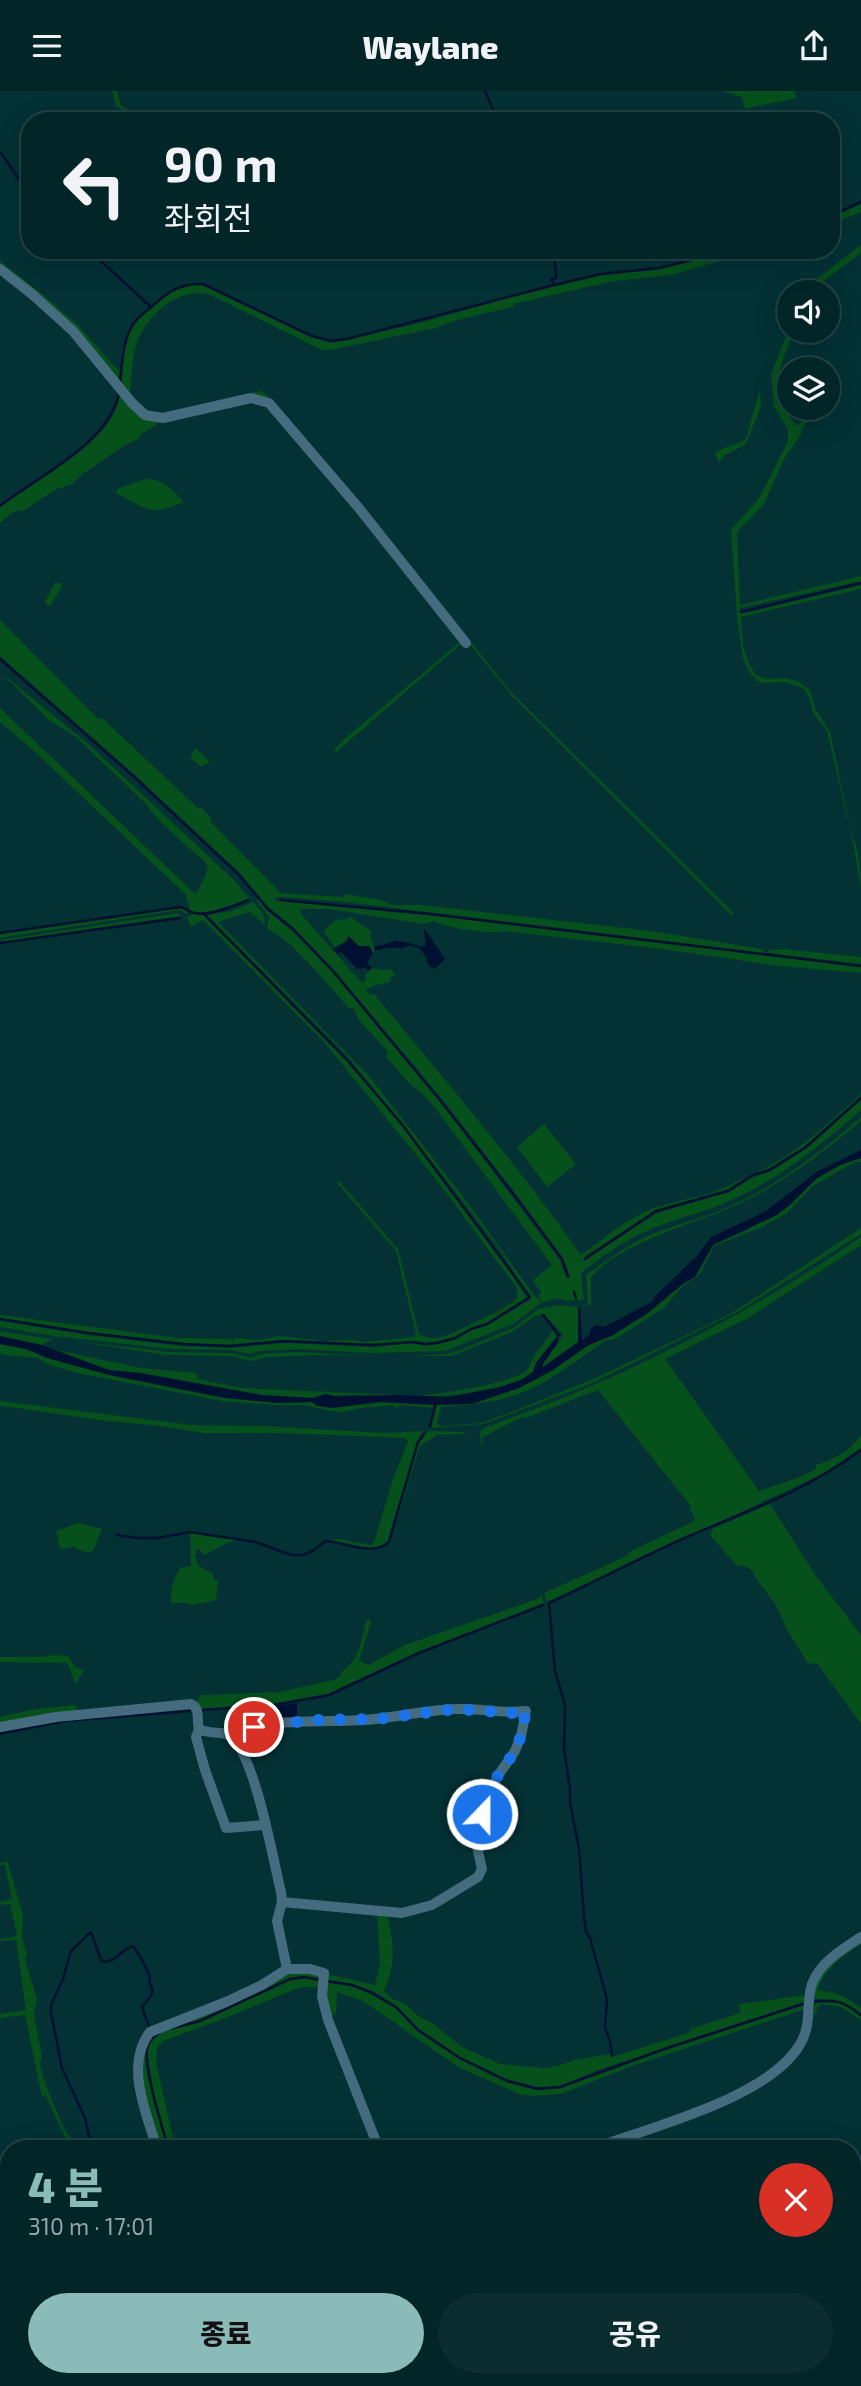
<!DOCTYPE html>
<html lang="ko">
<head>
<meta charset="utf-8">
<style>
	body { margin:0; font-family:"Exo 2","Noto Sans KR",sans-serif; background:#0c2d2f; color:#f1f3f6; height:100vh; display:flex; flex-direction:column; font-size:26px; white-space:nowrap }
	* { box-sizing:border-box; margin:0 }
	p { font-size:23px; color:#96a5a7 }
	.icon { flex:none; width:38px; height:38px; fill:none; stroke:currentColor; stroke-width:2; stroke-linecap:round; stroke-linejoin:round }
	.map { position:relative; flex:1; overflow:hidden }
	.sheet { position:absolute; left:0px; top:2049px; width:861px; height:247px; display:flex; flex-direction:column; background:#022527; border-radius:28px 28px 0 0; box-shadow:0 7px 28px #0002,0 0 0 2px #234244 }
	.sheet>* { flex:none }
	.guide { position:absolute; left:21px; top:21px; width:819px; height:147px; border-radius:28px; box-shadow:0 7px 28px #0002,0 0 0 2px #234244; background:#022527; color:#f1f3f6; overflow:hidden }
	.controls { position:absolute; left:777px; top:189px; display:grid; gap:14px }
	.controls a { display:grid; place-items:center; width:63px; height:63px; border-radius:50%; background:#022527; box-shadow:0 7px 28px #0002,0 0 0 2px #234244; font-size:35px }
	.pin { position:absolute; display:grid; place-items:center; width:60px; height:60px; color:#fff; margin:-30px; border:4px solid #fff; border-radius:50%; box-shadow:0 2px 7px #0007 }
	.me { position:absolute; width:77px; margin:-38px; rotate:22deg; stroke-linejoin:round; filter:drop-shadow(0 0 5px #0008) }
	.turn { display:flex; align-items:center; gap:24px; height:147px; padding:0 28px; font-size:32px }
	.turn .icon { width:91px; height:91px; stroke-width:2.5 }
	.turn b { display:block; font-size:49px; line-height:60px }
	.round { display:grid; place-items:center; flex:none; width:74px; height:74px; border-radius:37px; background:#0c2d2f }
	.overview { display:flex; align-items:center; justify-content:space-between; height:119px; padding:0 28px }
	h1 { font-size:42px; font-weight:800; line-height:52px; color:#8bbbb9 }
	.cta { display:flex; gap:14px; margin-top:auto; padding:14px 28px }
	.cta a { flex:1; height:80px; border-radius:42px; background:#8bbbb9; color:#111; font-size:28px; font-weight:800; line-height:80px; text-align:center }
	.cta a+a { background:#0c2d2f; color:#f1f3f6 }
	header { display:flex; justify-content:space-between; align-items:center; height:91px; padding:0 28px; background:#022527; font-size:32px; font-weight:800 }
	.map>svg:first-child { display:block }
</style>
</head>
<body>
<header><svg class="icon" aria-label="menu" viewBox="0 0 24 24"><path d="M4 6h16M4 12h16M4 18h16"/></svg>Waylane<svg class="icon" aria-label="share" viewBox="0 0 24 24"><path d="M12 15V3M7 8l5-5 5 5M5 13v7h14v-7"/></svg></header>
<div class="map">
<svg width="861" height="2295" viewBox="0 0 861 2295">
	<rect width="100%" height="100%" fill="#033134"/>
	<g fill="#05501b">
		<polygon points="112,0 117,0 121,15 150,30 141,30 116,15"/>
		<polygon points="722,0 795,0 796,7 745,18 742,6"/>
		<polygon points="861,113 861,121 831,133 831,126"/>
		<polygon points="861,154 861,162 817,195 813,201 806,201 813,191"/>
		<path d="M 736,159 L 757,159 L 671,184 L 614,190 L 513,213 L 513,216 C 488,222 462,226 438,236 C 432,239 425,238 417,241 L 330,259 L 322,259 L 211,204 C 181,195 151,221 139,246 C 131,264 132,283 130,302 L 142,315 L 121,296 C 123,278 123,254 132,237 C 136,229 144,223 150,218 C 168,203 178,193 203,194 L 311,246 L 331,252 L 420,232 L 504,208 L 601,184 L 660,178 Z"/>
		<polygon points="0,170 46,206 79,235 115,276 118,279 120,277 118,292 101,271 0,177"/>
		<path d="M 789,237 L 789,240 L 793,240 C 780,281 765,297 797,335 L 805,329 L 813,317 L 817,317 L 801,339 L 802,342 L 784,368 L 764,413 L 737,441 L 740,514 L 861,485 L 861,490 L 740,517 L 739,520 L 741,523 L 861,494 L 861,498 L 741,526 L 743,555 L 749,573 L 756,584 L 767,588 L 785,587 L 797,590 L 810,599 L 815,617 L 830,640 L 851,741 C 859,758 861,779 861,798 L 853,751 L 827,640 L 813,621 L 809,606 L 803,597 L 785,591 L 762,592 L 758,590 L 750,582 L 743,568 L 737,525 L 731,439 L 760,406 L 788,350 L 788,338 L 774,315 L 771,284 Z"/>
		<path d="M 120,299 L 131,313 L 163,329 L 140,344 L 139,348 L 125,354 L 84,382 L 72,393 L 57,398 L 21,421 L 19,419 L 13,421 L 0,432 L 0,416 C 33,391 91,361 112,326 C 117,318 119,309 120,299 Z"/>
		<path d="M 760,299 L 761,315 L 746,353 L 725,364 L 719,372 L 715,362 C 725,354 738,356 746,347 Z"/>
		<polygon points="262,300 275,312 401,464 512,602 733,821 732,825 512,605 291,333 251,304 253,301"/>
		<path d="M 145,388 C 164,388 172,398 184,411 C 147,426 149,418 115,402 L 119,397 Z"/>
		<polygon points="55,492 61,492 62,495 51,514 47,515 45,511"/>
		<path d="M 0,529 L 98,628 L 102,627 L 199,718 L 202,717 L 212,728 L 211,731 L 281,802 L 343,806 L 345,803 L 381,809 L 393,814 L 421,814 L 651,840 L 762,858 L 765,862 L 336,810 L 281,806 L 275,807 L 277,810 L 430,824 L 861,876 L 861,882 L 779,875 L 662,858 L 504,840 C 494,844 443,837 434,830 L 424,833 L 329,818 L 300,818 L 301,823 L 362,892 L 366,889 L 365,884 L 372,877 L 381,879 L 391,878 L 396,883 L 391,886 L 390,891 L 373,895 L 365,899 L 370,904 L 374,903 C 445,989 517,1073 581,1164 C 603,1148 631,1124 657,1116 C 681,1108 707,1106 730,1094 C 755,1082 782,1070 804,1052 C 824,1037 843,1019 861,1003 L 861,1005 L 805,1055 L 769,1077 L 752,1083 L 728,1098 L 656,1119 L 584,1166 L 583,1170 L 657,1122 L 729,1101 L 754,1086 L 771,1080 L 807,1057 L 861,1009 L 861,1019 C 822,1053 782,1086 734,1108 C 707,1121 676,1127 649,1139 C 625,1149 601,1166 581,1182 L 584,1209 L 565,1210 L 558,1207 L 541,1212 L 513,1233 L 445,1260 L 373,1262 L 297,1258 L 260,1260 L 251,1263 L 232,1259 L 171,1258 L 53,1245 L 0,1236 L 0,1230 L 88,1244 L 183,1255 L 230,1257 L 285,1252 L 374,1256 L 412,1252 L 426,1255 L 455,1249 L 472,1239 L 488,1234 L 531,1208 L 499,1158 L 443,1085 L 349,967 L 207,824 L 231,820 L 253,811 L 263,822 L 265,834 L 250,821 L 218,831 L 368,984 L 465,1108 L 534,1204 L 541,1211 L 539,1204 L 541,1202 L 533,1189 L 552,1174 L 429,1009 L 408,991 L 386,966 L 388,961 L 358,928 L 354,918 L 349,917 C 331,898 289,845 267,838 L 269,826 L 256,809 L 259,809 L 267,820 L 291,839 L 333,882 L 440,1010 L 560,1169 L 566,1186 L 570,1185 L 563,1167 L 513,1099 L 442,1008 L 334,879 L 293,836 L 269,817 L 240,782 L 135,684 L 0,565 Z"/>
		<polygon points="461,550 461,553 334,663 335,658 342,650"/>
		<path d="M 0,581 L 86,651 L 235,790 L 250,808 C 239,811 200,828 190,819 C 189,817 187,807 185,803 L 35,661 L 0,631 L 0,617 L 194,802 L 198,800 L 208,778 L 205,771 C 193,760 152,726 148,715 L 76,646 L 49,629 Z"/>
		<polygon points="196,657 210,671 201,676 190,667"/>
		<polygon points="181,817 190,821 186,823 180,819 0,847 0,843"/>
		<polygon points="178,822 181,825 0,851 0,849"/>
		<path d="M 193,823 L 202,823 L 347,970 L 400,1033 L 497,1161 L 527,1207 L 487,1232 L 471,1237 L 454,1247 L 426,1252 L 412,1250 L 374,1254 L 284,1249 L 230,1254 L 183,1253 L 88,1241 L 0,1227 L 0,1224 L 178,1247 L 230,1248 L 232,1250 L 235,1247 L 259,1249 L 280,1245 L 323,1250 L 353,1249 L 364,1251 L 414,1246 L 416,1243 L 396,1160 L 337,1092 L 339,1090 L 398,1158 L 419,1243 C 437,1253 451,1242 467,1235 C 485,1226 503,1220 517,1207 L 517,1197 L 435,1087 L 324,951 L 203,829 L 191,836 L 187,826 Z"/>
		<polygon points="351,826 371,840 370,844 375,860 373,862 369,855 359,855 348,845 347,850 335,856 323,840 337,828 343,829"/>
		<polygon points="783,858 861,866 861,873 769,862 768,859"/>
		<path d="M 861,1026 L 861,1030 C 824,1061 786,1090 743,1111 C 698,1133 623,1149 591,1186 L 591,1213 L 580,1216 L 588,1212 L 586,1184 C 606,1170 628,1153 650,1144 C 679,1132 709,1126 737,1112 C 783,1090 823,1059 861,1026 Z"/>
		<polygon points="544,1033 576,1073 547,1096 517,1056"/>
		<path d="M 861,1067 L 861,1071 L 855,1071 L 813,1095 L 787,1122 L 762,1136 L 714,1155 L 700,1183 L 682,1196 L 664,1217 L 615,1248 L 605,1250 C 583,1265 561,1282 537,1295 C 508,1310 473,1314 441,1316 L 437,1333 L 442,1335 L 481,1332 L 514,1320 L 593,1288 L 684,1245 L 733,1221 L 861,1137 L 861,1143 L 739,1220 L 590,1293 L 484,1333 L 431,1337 L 437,1314 L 472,1313 L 519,1297 L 553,1279 L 587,1255 L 613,1244 L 648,1222 L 684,1192 L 695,1186 L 713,1154 L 747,1139 L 790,1114 L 816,1088 L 840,1074 Z"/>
		<path d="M 861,1146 L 861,1154 L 748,1227 L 665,1268 L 759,1400 L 797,1387 L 816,1378 L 816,1374 C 835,1368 849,1361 861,1344 L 861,1357 L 821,1384 L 547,1511 L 544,1502 L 629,1464 L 629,1461 L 694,1430 L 695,1427 L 690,1419 L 690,1414 L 598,1299 L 526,1327 L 522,1326 L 483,1346 L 481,1356 L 480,1341 L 486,1336 C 619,1289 745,1226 861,1146 Z"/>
		<polygon points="559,1214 578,1216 579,1251 543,1277 543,1273 563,1244 544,1223 535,1225 512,1241 452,1265 406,1265 446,1263 460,1259 515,1236 538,1218"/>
		<polygon points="0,1240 52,1248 42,1254 0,1245"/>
		<path d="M 553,1240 L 557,1245 L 536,1272 L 532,1284 C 501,1299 457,1306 422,1305 C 458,1299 493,1296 526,1281 L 535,1263 Z"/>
		<polygon points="73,1250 171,1261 232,1262 252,1267 260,1263 297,1261 372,1265 317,1264 268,1266 251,1270 232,1265 165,1264"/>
		<polygon points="0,1253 26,1258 68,1273 173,1297 277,1312 312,1311 332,1317 381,1311 434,1314 434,1317 403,1314 395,1317 393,1314 361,1317 344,1321 329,1320 305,1314 275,1314 222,1310 77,1282 47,1273 38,1267 5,1264 0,1262"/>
		<polygon points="56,1259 141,1277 197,1282 197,1288 242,1297 399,1304 333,1305 325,1303 313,1307 262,1304 140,1282 109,1279 73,1268"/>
		<path d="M 0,1310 L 192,1334 L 263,1335 L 385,1342 L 423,1340 L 417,1351 L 387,1451 C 373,1465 344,1450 325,1449 L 339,1448 L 370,1454 L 374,1451 L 393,1388 L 408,1350 L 405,1347 L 276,1342 L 203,1342 L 161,1335 L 98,1329 L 10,1316 L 0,1315 Z"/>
		<polygon points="428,1340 463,1341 468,1343 437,1344 420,1355 390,1452 419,1352"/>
		<path d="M 770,1413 L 816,1485 L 861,1544 L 861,1633 L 817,1572 L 808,1573 L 786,1537 L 777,1516 L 755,1486 C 752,1477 746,1474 737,1475 L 711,1445 L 712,1438 Z"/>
		<path d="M 78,1432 L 102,1438 C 93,1456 98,1469 74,1456 L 60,1458 L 56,1440 Z"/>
		<path d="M 190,1442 L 238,1449 C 224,1451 216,1460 204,1464 L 199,1458 L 196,1459 L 195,1464 L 198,1474 L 213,1483 L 214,1489 L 218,1490 L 216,1509 L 192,1514 L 188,1512 L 171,1512 C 170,1499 173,1489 180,1477 L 191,1475 Z"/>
		<path d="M 541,1503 L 544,1512 L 418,1561 L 328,1603 L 273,1613 L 201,1618 L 196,1611 L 201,1604 L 279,1601 L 334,1589 L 341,1585 L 341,1581 C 360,1570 361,1548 367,1528 L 371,1529 L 371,1532 L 359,1569 L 368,1574 L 405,1554 L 520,1514 L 539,1507 Z"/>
		<polygon points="55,1564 68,1565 75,1576 84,1579 76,1593 67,1572 0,1571 0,1566 39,1566"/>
		<polygon points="76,1614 77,1621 0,1634 0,1626 35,1618"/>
		<polygon points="6,1766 23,1824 22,1847 27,1863 25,1868 37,1908 34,1924 42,1965 40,1974 46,1995 64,2038 78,2058 71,2058 69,2055 45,2003 42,2006 25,1924 0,1927 0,1923 26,1919 16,1849 0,1850 0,1848 17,1845 10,1813 0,1814 0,1811 12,1808 5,1774 0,1774 0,1772 6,1771"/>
		<path d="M 377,1823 L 387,1823 C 394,1850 396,1875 384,1900 L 393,1908 L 404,1912 L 417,1924 L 432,1932 L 462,1956 L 500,1973 L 544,1977 L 558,1975 L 574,1969 L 611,1963 L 612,1966 L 688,1942 L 693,1937 L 740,1922 L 739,1913 L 807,1904 L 807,1910 L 598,1979 L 560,1995 L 538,1996 L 507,1988 L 460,1966 L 419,1938 L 397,1915 L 373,1900 L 352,1893 L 328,1889 L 327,1883 L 375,1894 L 380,1873 Z"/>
		<path d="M 861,1849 L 861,1853 C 843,1865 824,1878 818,1899 C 837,1901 846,1906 861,1917 L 861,1923 C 843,1909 837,1908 815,1908 C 814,1879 840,1865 861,1849 Z"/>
		<path d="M 288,1879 L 309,1880 L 322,1883 L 321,1888 L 305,1885 L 290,1887 C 259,1899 230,1919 198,1929 C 181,1935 154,1935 147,1954 C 140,1971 161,2039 168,2058 L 159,2058 C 148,2024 125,1973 151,1942 C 197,1922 247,1909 288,1879 Z"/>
		<path d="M 305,1887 L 321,1890 L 321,1896 L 304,1896 L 293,1899 L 228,1926 L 163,1950 L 157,1957 L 156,1972 L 176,2058 L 170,2058 L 155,2013 L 148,1963 C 147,1955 150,1949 156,1945 C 170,1935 189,1935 204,1929 C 236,1915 270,1891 305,1887 Z"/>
		<polygon points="325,1891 351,1895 371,1903 395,1917 417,1940 459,1968 506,1991 538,1999 561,1997 599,1981 807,1913 808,1917 635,1974 561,2003 530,2005 519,2003 460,1977 370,1915 360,1909 337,1901 336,1922 329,1928"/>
		<path d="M 815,1911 C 838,1910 843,1911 861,1926 L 861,1929 L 841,1916 L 822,1913 L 818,1916 L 813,1929 Z"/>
	</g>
	<g fill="#001030">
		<path d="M 424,837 L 445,868 L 435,878 L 429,875 C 426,865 422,855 410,855 C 399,856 409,858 398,857 C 389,856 384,857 375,860 L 374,855 C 384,855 389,851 397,850 C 406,849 416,856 426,855 Z"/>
		<polygon points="348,845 359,855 369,855 373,862 367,872 372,877 370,879 365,877 357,878 341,861 337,863 333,858 347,850"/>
		<polygon points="861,1059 861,1067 840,1074 816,1088 790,1114 777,1124 713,1154 695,1186 684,1192 648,1222 613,1244 587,1255 553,1279 519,1297 472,1313 435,1314 381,1311 332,1317 317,1315 312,1311 277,1312 225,1307 109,1284 47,1267 26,1258 0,1253 0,1245 42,1254 109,1279 140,1282 262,1304 313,1307 325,1303 333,1305 399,1304 448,1306 500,1296 532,1285 536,1272 557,1245 559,1250 543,1273 543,1276 578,1251 578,1216 580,1216 582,1249 589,1244 590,1239 595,1234 604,1236 650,1212 687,1179 711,1146 766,1120 818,1080"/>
		<polygon points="297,1612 297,1629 257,1633 256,1617"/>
	</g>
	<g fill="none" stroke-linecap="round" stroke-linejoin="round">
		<g stroke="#001030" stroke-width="2.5">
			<polyline points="485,0 498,30"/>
			<path d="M 0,61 C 12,75 17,89 30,102"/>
			<polyline points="831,125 861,111"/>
			<polyline points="89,159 151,216"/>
			<polyline points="554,193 551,188 556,187 554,159"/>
			<path d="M 120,291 C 122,274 123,252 131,237 C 135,228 143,223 150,217 C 167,202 178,192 203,193 L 312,245 L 331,250 L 347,248 L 554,194 L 601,183 L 659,177 L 733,159"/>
			<path d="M 0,415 C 38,385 109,353 119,302"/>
			<polyline points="741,521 861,492"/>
			<polyline points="0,568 133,685 238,783 268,818 292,837 333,880 440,1009 511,1100 562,1168 568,1186"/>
			<polyline points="281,809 430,823 861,875"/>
			<path d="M 0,842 L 181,816 C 185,817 188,820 191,821 C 205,827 235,815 248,809"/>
			<polyline points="0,852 180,827"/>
			<polyline points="585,1168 656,1120 728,1100 753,1084 770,1079 806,1056 861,1007"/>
			<polyline points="574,1201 576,1207"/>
			<polyline points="656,1206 702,1162"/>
			<polyline points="543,1224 559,1244 557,1245"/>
			<polyline points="0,1228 88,1242 183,1253 230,1255 284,1250 374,1254 412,1251 426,1253 437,1252 455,1247 471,1238 487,1233 530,1206 401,1032 347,969 203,822"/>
			<polyline points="523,1289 535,1281"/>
			<polyline points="430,1335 435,1314"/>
			<path d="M 117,1444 L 137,1447 L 158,1447 L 190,1441 L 256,1451 L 291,1464 L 302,1464 L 311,1461 L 326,1450 C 345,1451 373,1466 389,1451 L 418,1351 L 424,1343"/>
			<polyline points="201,1619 274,1614 329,1604 419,1562 543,1514"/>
			<polyline points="0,1643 65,1630 190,1620"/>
			<polyline points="326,1890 352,1894 372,1902 396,1916 418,1939 460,1967 507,1990 538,1998 560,1996 673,1955 806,1912"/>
			<path d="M 813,1911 C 836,1908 843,1910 861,1924"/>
			<polyline points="169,1938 200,1930 290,1888 305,1886 319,1889"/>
			<path d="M 159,1942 C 155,1945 150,1949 148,1954 C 141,1972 163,2039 169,2058"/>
			<path d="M 612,1965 L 610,1950 L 605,1937 L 607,1908 L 590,1847 L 586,1841 L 584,1826 L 579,1758 L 570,1711 L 570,1697 L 564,1658 L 565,1614 L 555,1580 L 549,1512 C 596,1490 642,1466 689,1445 C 748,1420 809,1398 861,1359"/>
			<path d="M 105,2058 L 89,2045 L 85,2027 L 62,1977 L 51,1921 L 51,1914 L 63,1888 L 71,1860 L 91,1841 L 101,1869 L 106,1871 C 118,1869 122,1858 133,1855 C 141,1865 145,1875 150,1886 L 149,1891 C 157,1903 149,1906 142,1916 L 150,1938"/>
			<polyline points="0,2113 9,2114"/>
			<polyline points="295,2287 302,2295"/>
			<polyline points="494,2287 509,2295"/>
			<polyline points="420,2295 433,2287"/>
		</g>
		<g stroke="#456c7e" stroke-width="10">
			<polyline points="0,178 33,204 73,240 132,312 145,324 163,327 251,307 269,312 358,416 466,552"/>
			<path d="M 0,1636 L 56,1626 L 191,1613 C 201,1618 196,1628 199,1638 C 209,1644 221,1639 230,1645 C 255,1663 273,1769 281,1801 L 282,1811 L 277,1830 L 287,1878"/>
			<polyline points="199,1638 196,1646 205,1679 226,1737 265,1734"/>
			<path d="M 232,1646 C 262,1624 337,1633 375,1628 C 402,1625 429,1619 456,1618 C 480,1617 502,1623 526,1620 L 521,1645 L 515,1660 L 497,1686 L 475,1739 L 475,1747 L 482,1778 L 478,1786 L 432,1814 L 402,1822 L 282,1811"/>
			<path d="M 157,2058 C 147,2023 124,1974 150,1941 L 226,1911 L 262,1894 L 287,1878 L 310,1878 L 324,1882 L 322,1905 L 328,1929 L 379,2058"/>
			<path d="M 592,2058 C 650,2036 766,2008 799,1955 C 813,1933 805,1915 812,1893 C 820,1871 843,1858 861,1846"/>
			<polyline points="0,2103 9,2104"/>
			<polyline points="680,2287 685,2295"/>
			<polyline points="398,2295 405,2287"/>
			<polyline points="537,2295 539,2287"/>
		</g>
	</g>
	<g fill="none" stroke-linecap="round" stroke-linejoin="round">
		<polyline stroke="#1a73e8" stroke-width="12" stroke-dasharray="0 21.6" points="254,1636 313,1629 377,1628 455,1618 512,1622 526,1620 521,1645 515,1660 497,1686 482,1723"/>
	</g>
</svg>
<div class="controls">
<a><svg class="icon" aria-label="sound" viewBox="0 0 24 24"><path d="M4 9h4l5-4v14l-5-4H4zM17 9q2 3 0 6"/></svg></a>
<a><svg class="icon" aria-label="layers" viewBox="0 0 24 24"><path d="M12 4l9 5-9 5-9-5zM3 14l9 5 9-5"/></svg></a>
</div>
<div class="pin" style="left:254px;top:1636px;background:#d93025"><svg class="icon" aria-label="arrive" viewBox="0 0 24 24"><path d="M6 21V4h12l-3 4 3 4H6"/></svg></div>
<svg class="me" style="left:482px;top:1723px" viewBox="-20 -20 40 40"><circle r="17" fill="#1a73e8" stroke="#fff" stroke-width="3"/><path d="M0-11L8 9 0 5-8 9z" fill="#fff"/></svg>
<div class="guide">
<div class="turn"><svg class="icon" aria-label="left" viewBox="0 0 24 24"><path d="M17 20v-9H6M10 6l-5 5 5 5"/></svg><div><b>90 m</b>좌회전</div></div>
</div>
<section class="sheet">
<div class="overview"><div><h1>4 분</h1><p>310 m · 17:01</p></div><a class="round" style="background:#d93025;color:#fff"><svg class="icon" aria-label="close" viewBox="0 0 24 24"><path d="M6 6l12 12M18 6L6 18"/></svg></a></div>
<div class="cta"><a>종료</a><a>공유</a></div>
</section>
</div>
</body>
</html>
